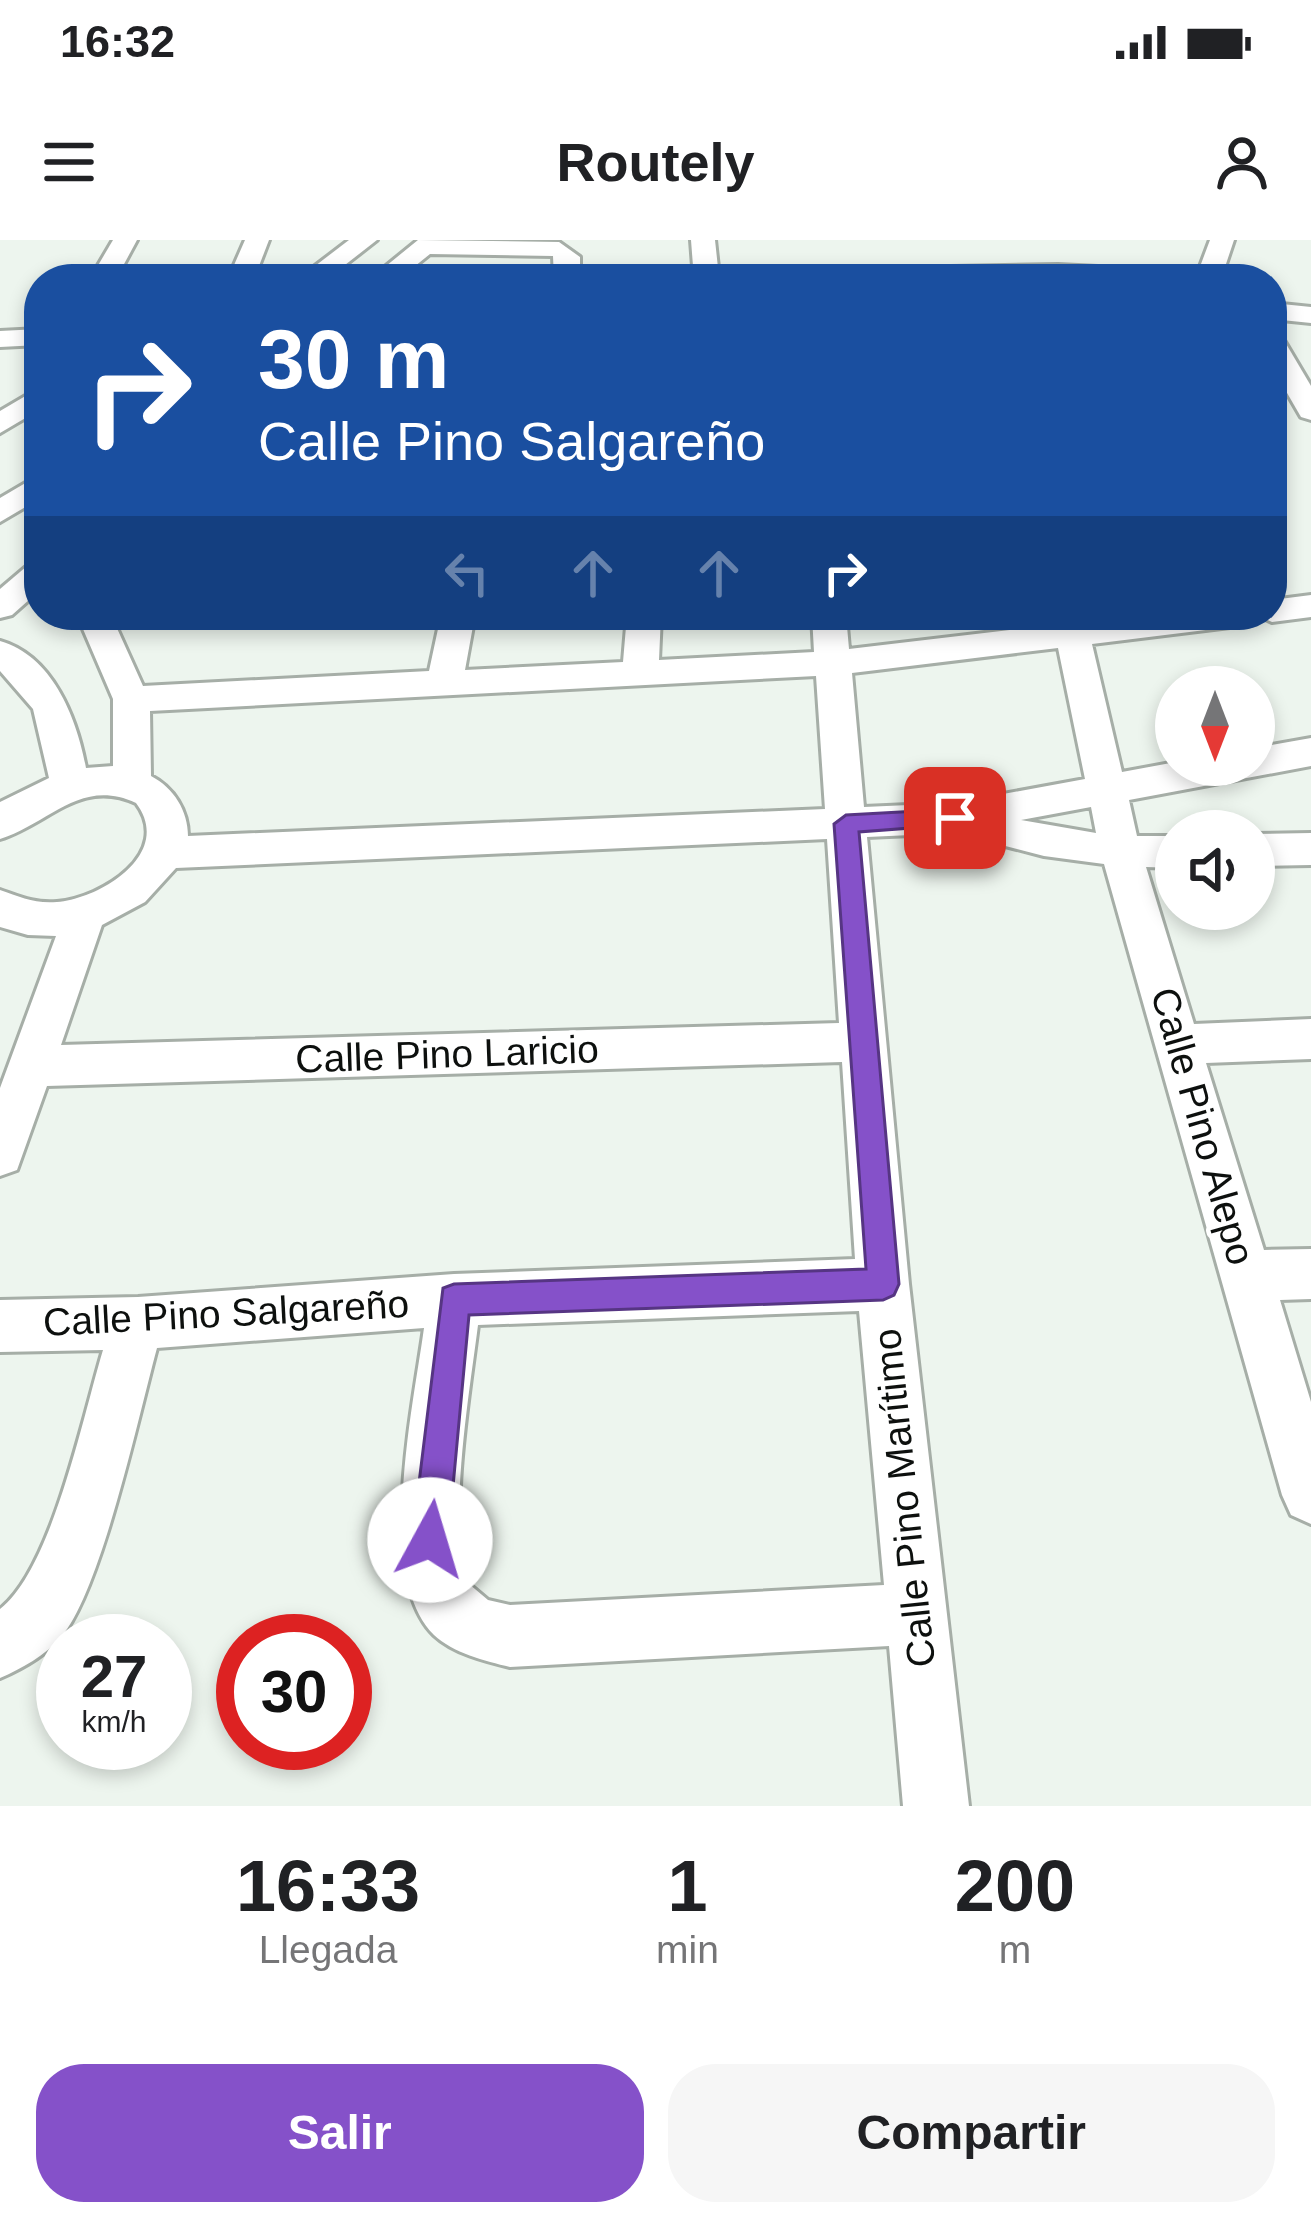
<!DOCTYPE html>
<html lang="es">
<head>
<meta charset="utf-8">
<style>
	body { margin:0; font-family:Helvetica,sans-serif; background:#f6f6f6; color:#202124; height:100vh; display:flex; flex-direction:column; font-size:45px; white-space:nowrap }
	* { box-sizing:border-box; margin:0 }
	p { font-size:39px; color:#757577 }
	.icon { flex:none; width:66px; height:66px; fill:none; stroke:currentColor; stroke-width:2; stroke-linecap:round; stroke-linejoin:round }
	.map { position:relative; height:1566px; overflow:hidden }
	.details { display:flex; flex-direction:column; background:#fff; flex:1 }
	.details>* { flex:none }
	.guide { position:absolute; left:24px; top:24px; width:1263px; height:366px; border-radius:48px; box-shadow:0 6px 18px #0003; background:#1a4fa0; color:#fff; overflow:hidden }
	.needle { width:78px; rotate:180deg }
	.fabs { position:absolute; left:1155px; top:426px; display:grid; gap:24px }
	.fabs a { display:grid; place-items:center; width:120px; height:120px; border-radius:50%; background:#fff; box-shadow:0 6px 18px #0003; font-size:60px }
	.speed { position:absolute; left:36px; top:1374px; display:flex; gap:24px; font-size:60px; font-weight:700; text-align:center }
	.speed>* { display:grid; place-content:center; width:156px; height:156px; border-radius:50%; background:#fff; box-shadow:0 6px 18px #0003; line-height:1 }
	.speed small { font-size:30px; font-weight:400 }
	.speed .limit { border:18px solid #d22; background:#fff; color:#111 }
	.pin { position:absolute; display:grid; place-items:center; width:102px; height:102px; color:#fff; margin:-51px; border-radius:24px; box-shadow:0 6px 18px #0006 }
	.me { position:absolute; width:132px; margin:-66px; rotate:6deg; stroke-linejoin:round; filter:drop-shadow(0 0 9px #0008) }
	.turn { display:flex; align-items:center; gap:42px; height:252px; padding:0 36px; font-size:54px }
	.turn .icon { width:156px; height:156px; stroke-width:2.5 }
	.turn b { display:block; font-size:84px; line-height:102px }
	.lanes { display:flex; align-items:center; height:114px; padding:0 36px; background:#0003; justify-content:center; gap:60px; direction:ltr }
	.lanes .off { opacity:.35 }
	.eta { display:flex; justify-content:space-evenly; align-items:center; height:204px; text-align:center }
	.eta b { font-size:72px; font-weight:800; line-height:84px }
	.cta { display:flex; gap:24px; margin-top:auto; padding:24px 36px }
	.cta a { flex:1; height:138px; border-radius:48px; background:#8551c9; color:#fff; font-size:48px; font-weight:800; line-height:138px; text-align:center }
	.cta a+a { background:#f6f6f6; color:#202124 }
	.status { display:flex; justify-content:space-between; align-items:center; height:84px; padding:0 60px; background:#fff; direction:ltr }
	.status svg { height:33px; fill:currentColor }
	header { display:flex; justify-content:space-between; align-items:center; height:156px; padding:0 36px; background:#fff; font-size:54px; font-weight:800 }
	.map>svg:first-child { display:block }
</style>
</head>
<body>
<div class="status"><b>16:32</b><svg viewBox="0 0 49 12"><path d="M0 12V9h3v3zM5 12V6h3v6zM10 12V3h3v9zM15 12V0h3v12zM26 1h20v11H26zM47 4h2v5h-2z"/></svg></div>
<header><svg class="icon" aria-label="menu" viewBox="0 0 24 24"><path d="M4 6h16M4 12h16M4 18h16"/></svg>Routely<svg class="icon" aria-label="person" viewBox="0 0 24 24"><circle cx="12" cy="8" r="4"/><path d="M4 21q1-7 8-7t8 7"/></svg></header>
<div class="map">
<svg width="1311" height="1566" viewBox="0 0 1311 1566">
	<rect width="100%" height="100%" fill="#edf5ee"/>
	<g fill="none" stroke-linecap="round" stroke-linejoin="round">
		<g stroke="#a6aea7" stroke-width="6">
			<g id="street">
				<polygon points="113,0 137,0 116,39 90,39"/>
				<polygon points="245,0 269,0 254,39 228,39"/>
				<polygon points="349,0 377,0 327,39 298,39"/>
				<polygon points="418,0 559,2 580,17 580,39 554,39 553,16 430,14 399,39 370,39"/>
				<polygon points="691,0 715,0 719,37 731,31 1058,25 1198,32 1210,0 1234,0 1221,39 694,39"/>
				<polygon points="1272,63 1311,67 1311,83 1272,79"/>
				<polygon points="39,89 39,105 0,107 0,91"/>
				<polygon points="1272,95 1282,97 1311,146 1311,180 1301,177 1272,127"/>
				<polygon points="39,148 39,170 0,193 0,171"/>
				<polygon points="39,235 39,259 0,282 0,258"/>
				<polygon points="39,323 39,351 12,375 0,378 0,349 27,326"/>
				<polygon points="1311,355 1311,377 1272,382 1257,375 1272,375 1272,360"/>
				<path d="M 77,375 L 111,375 L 143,446 L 429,431 L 441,375 L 475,375 L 465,430 L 623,422 L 627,375 L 661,375 L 659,420 L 814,412 L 812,375 L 846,375 L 849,409 L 1053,385 L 1051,375 L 1085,375 L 1087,381 L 1142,375 L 1255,375 L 1250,383 L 1238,386 L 1092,404 L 1122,532 L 1176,522 L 1254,525 L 1254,508 L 1311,498 L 1311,526 L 1129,560 L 1137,596 L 1176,596 L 1176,628 L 1146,627 L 1194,784 L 1311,779 L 1311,819 L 1206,823 L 1264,1010 L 1311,1009 L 1311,1059 L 1280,1060 L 1311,1162 L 1311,1284 L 1291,1275 L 1282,1255 L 1104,624 L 1044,616 L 955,593 L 867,597 L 909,1044 L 969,1566 L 903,1566 L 889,1406 L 510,1427 C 485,1421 453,1413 434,1395 C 375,1338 414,1162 424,1088 L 157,1108 C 139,1174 101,1351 61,1397 C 46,1415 21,1429 0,1438 L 0,1369 C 52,1329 83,1176 103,1110 L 0,1112 L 0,1060 L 138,1057 L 454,1034 L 855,1019 L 842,822 L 47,846 L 17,930 L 0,936 L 0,848 L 56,696 L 28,695 L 0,687 L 0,650 C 20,657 35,664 57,662 C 102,658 174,613 136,563 C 80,537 49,584 0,599 L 0,562 L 49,538 L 33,469 L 0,431 L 0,401 C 53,416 77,479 86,528 L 113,526 L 113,459 ZM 1058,408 L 1085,539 L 954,563 L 864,567 L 852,433 ZM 816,436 L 825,569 L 188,596 C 188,571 174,548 151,536 L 150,471 ZM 1091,567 L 1096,593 L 1021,580 ZM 827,599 L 839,783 L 61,805 L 102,685 L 145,662 L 176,628 ZM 859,1071 L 884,1345 L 510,1365 L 488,1360 L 469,1344 C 446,1286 470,1150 478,1085 Z"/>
				<polygon points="1311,593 1311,625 1254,626 1254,594"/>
			</g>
		</g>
		<use href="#street" fill="#fff" fill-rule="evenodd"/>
	</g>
	<polygon fill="#8551c9" stroke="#563583" stroke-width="3" points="955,569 963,571 963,584 859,592 899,1044 894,1055 883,1060 469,1075 448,1300 442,1313 430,1318 417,1313 412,1300 443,1048 454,1044 866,1029 834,584 846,575"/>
	<g text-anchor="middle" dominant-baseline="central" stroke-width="9" stroke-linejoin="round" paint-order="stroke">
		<g font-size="39" fill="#0d100e" stroke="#fff">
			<text transform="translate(447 814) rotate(-2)">Calle Pino Laricio</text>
			<text transform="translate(1203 886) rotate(74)">Calle Pino Alepo</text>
			<text transform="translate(226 1073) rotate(-3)">Calle Pino Salgareño</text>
			<text transform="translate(904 1258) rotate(-96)">Calle Pino Marítimo</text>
		</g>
	</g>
</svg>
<div class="fabs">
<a><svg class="needle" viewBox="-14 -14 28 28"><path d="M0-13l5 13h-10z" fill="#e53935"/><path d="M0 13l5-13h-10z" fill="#757577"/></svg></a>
<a><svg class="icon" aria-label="sound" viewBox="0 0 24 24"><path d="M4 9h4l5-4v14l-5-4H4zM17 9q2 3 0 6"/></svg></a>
</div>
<div class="speed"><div>27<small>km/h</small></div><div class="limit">30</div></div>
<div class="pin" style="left:955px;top:578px;background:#d93025"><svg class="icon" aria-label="arrive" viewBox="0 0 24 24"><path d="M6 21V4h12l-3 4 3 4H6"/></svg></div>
<svg class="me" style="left:430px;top:1300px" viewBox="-20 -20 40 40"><circle r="19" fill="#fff"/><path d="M0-13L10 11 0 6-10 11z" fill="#8551c9"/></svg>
<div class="guide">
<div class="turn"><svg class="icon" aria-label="right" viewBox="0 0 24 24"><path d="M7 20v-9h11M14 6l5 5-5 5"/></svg><div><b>30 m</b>Calle Pino Salgareño</div></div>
<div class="lanes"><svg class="icon off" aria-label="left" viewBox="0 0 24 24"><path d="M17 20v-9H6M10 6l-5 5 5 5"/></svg><svg class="icon off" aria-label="ahead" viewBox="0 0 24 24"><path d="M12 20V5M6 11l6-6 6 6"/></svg><svg class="icon off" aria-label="ahead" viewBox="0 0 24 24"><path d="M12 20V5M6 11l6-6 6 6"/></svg><svg class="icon" aria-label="right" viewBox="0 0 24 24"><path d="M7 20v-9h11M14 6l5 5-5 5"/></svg></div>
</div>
</div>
<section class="details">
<div class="eta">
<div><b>16:33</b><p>Llegada</p></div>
<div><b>1</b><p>min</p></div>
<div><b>200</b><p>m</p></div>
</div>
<div class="cta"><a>Salir</a><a>Compartir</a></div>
</section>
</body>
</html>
